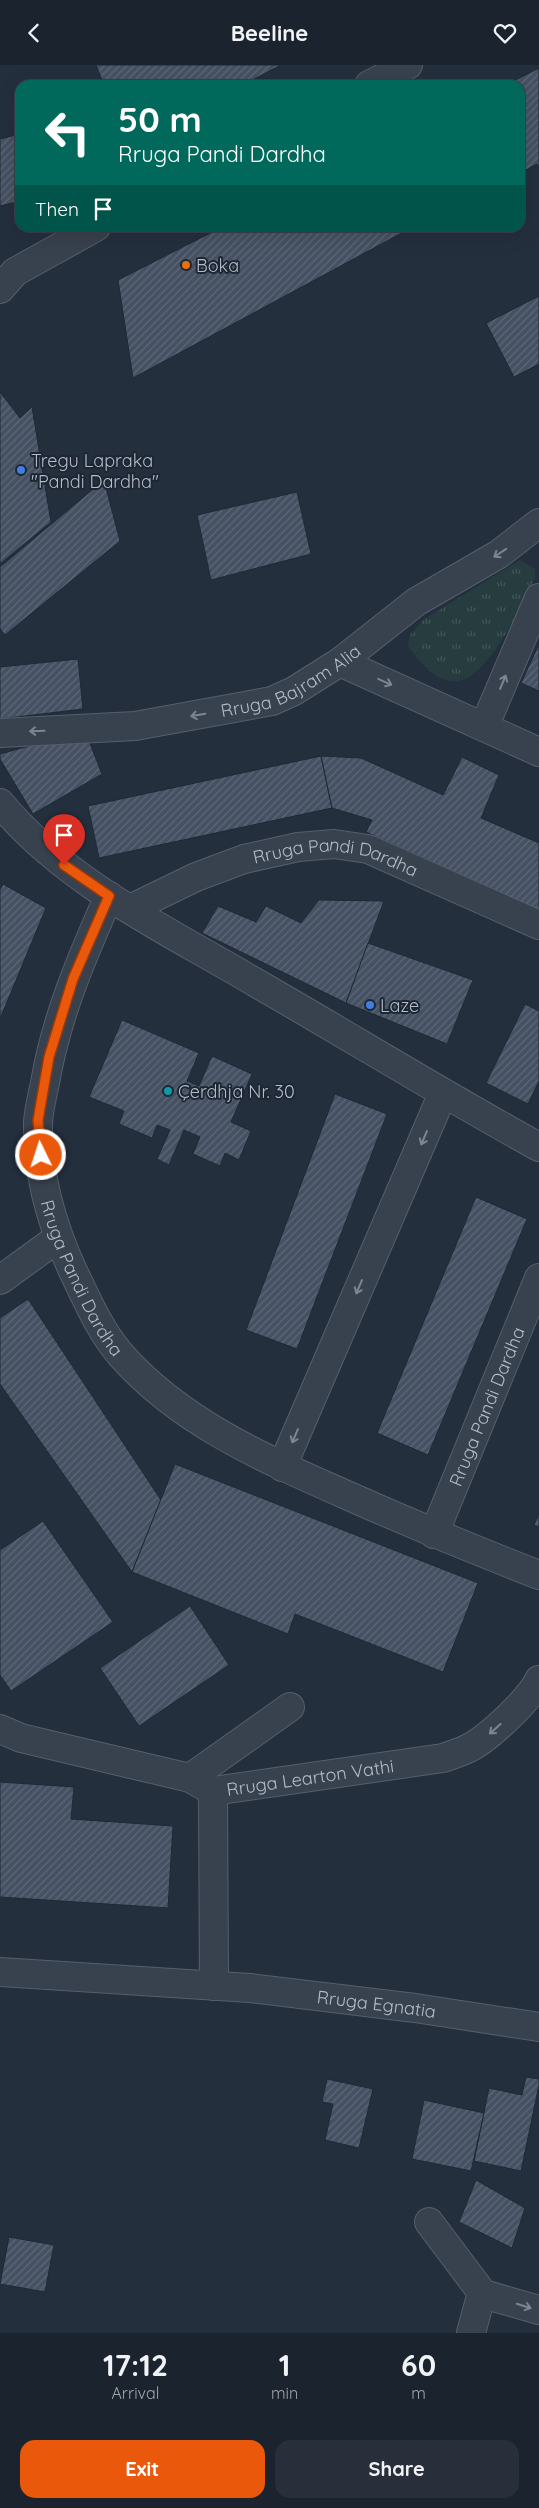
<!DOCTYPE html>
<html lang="en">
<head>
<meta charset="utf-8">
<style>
	body { margin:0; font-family:Quicksand,sans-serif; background:#282f3a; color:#f1f3f6; height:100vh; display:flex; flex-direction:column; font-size:19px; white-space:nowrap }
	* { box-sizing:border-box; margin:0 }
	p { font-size:16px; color:#a0a4aa }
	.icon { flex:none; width:28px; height:28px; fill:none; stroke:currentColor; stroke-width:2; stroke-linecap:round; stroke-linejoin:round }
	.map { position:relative; height:2268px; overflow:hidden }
	.drawer { display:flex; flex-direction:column; background:#1b232e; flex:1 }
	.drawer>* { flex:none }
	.top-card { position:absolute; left:15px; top:15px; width:510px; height:152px; border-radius:15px; box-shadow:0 5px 20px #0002,0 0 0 1px #39404a; background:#00695c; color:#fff; overflow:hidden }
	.pin { position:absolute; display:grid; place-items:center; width:42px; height:42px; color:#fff; margin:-51px -21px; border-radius:50% 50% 50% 0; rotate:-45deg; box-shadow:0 0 5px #0007 }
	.pin .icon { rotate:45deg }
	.me { position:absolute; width:55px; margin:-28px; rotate:356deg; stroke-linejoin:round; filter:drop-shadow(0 0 4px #0008) }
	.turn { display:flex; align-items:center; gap:18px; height:105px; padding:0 20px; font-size:22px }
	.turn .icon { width:65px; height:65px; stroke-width:2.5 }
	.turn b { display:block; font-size:35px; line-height:42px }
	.then { display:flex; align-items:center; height:48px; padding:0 20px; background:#0003; gap:10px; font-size:19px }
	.eta { display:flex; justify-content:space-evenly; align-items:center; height:85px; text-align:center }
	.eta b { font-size:30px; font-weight:800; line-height:35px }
	.primary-button { display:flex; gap:10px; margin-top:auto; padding:10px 20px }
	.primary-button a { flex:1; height:58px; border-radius:15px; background:#ea580c; color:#fff; font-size:20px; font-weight:800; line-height:58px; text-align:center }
	.primary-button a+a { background:#282f3a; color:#f1f3f6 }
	header { display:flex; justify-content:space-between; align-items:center; height:65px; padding:0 20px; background:#1b232e; font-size:22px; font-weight:800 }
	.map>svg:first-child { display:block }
</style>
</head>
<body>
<header><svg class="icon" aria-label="back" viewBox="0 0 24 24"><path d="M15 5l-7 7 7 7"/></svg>Beeline<svg class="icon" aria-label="heart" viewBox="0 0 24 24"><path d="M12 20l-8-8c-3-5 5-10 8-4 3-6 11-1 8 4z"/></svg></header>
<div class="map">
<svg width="539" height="2268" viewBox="0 0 539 2268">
	<defs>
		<pattern id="grass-tufts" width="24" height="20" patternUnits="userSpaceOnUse" patternTransform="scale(1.25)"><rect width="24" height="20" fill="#263c3f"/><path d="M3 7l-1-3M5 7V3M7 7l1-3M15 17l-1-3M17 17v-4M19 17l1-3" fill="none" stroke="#435659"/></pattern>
		<pattern id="building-hatch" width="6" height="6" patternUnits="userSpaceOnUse" patternTransform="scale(1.25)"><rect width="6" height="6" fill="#455162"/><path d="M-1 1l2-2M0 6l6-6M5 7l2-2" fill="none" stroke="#5d6877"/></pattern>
	</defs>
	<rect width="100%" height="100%" fill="#242f3e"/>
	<path fill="url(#grass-tufts)" d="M 520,495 L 535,504 L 535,513 C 522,538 486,620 452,616 C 432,614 419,595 408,581 L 410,570 L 423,555 Z"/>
	<g fill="url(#building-hatch)" stroke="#1f2835">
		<polygon points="96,0 281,0 243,20 104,20"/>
		<polygon points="539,3 539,102 537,99 520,108 520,20 506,20"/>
		<polygon points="20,69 20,136 0,141 0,74"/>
		<polygon points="222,162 413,162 133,313 118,215"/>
		<polygon points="539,231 539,299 514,312 486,258"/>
		<polygon points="0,327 20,353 32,342 51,457 0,499"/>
		<polygon points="104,415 120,476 5,570 0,564 0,502"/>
		<polygon points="297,427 311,489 211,515 197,450"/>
		<polygon points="539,579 539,626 521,618"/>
		<polygon points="78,594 83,644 0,654 0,602"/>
		<polygon points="89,676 102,709 33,749 0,694 0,689 40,678"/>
		<polygon points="321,691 332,743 99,793 88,741"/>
		<polygon points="321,691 361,693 443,730 462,692 499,710 481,753 539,778 539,845 366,767 372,755 332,743"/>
		<polygon points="3,819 46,843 0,954 0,825"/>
		<polygon points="319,835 384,836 346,938 202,868 218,841 256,857 266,841 301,858"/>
		<polygon points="368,878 473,915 447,979 346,938"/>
		<polygon points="525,939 539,946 539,1016 528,1039 486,1018"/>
		<polygon points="122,955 199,988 187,1016 199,1021 212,991 252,1009 231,1057 251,1066 239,1095 225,1088 220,1101 193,1089 200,1072 184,1065 169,1100 157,1094 170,1065 157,1060 152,1073 119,1059 124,1046 89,1032"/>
		<polygon points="335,1029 387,1049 297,1284 246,1265"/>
		<polygon points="476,1132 527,1154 428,1390 377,1368"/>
		<polygon points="28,1234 161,1435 132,1507 0,1319 0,1253"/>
		<polygon points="175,1399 478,1518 443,1607 295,1549 288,1569 132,1507"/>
		<polygon points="539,1448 539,1462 534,1460"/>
		<polygon points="43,1456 113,1557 11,1626 0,1610 0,1485"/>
		<polygon points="190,1541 229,1600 139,1661 100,1603"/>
		<polygon points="0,1717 74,1722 71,1754 173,1761 168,1843 0,1832"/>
		<polygon points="526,2012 539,2014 539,2020 521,2106 474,2096 489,2023 522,2030"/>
		<polygon points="327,2014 373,2024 359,2083 325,2075 333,2039 322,2037"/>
		<polygon points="424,2035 484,2048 471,2106 412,2094"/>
		<polygon points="476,2115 525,2143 512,2183 459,2157"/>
		<polygon points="9,2172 54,2180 45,2227 0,2219"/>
	</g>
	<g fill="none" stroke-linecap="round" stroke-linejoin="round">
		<g stroke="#565f6c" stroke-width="30">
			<g id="minor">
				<polyline points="369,20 408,0"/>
				<polyline points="0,224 15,207 96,162"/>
				<polyline points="340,597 539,687"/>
				<polyline points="484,662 539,533"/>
				<path id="s1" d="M 0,668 L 135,661 L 272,636 L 294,626 L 340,597 L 416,537 L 499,489 L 539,458"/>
				<path d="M 0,738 C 67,819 169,866 258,919 C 352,973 444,1030 539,1082"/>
				<path id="s2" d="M 109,831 C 82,892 56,952 45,1018 C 42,1031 39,1044 38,1057 C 37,1110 51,1158 73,1206 C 87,1235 100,1266 121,1290 C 180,1357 263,1393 342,1428 C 407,1457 472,1484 539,1510"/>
				<path id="s3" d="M 130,844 L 196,812 L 244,794 L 298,782 L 334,779 L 368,784 L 539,860"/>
				<polyline points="0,1215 58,1173"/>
				<polyline points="282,1402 443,1028"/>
				<path id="s4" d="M 434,1469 L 539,1213"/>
				<path id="s5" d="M 0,1664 L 21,1673 L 190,1713 L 213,1726 L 443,1693 C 452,1690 461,1687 469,1683 C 489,1673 530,1634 539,1615"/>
				<polyline points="190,1713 290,1642"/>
				<polyline points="213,1726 214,1921"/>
				<path id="s6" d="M 0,1907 L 250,1923 L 415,1943 L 539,1962"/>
				<polyline points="429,2157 483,2229"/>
				<polyline points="471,2268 481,2231 483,2229 539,2245"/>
			</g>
		</g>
		<use href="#minor" stroke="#38414e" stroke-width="28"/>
	</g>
	<defs><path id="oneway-shaft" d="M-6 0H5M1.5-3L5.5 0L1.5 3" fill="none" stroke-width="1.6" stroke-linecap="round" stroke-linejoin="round" transform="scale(1.25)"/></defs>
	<g stroke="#7c8592">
		<use href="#oneway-shaft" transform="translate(500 488) rotate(146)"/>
		<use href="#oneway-shaft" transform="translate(385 617) rotate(24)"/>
		<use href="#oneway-shaft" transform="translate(503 617) rotate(-67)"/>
		<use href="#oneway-shaft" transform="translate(198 650) rotate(170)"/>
		<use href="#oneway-shaft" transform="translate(37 666) rotate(178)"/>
		<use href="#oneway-shaft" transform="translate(424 1073) rotate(113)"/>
		<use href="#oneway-shaft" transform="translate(359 1222) rotate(113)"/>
		<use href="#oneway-shaft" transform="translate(295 1371) rotate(113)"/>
		<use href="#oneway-shaft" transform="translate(495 1664) rotate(138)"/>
		<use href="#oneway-shaft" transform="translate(524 2241) rotate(18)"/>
	</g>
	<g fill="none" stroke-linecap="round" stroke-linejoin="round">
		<g stroke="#983908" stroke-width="12">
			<polyline id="route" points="41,1090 38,1055 49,992 73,914 109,831 64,800"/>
		</g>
		<use href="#route" stroke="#ea580c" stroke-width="9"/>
	</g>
	<circle fill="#e8710a" stroke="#1d2633" stroke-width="2" cx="186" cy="200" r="5"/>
	<g fill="#3f7fe0" stroke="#1d2633" stroke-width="2">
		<circle cx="21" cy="405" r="5"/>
		<circle cx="370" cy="940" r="5"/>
	</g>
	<circle fill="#0f9aa8" stroke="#1d2633" stroke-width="2" cx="168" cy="1026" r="5"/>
	<g text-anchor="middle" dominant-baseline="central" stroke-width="4" stroke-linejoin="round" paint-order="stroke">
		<g font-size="18" fill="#b4bcc9" stroke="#1d2633" text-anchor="start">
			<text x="196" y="200">Boka</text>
			<text x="31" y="395">Tregu Lapraka<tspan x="31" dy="21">"Pandi Dardha"</tspan></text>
			<text x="380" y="940">Laze</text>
			<text x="178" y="1026">Çerdhja Nr. 30</text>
		</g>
		<g font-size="18" fill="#b4bcc9" stroke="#1d2633">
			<text stroke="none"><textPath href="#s1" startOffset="299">Rruga Bajram Alia</textPath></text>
			<text stroke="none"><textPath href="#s3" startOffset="219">Rruga Pandi Dardha</textPath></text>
			<text stroke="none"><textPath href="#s2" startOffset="402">Rruga Pandi Dardha</textPath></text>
			<text stroke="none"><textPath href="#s4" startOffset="138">Rruga Pandi Dardha</textPath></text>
			<text stroke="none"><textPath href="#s5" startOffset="321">Rruga Learton Vathi</textPath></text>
			<text stroke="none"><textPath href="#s6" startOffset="378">Rruga Egnatia</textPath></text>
		</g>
	</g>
</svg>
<div class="pin" style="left:64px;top:800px;background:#d93025"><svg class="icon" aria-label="arrive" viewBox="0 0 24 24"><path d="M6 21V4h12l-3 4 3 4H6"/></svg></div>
<svg class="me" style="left:41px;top:1090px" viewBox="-20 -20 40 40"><circle r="17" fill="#ea580c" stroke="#fff" stroke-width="3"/><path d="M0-11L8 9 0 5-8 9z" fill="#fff"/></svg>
<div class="top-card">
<div class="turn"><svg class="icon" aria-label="left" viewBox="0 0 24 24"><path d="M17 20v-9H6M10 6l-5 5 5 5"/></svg><div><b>50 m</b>Rruga Pandi Dardha</div></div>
<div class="then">Then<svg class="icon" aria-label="arrive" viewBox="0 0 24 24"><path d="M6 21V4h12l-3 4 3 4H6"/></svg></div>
</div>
</div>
<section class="drawer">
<div class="eta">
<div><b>17:12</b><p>Arrival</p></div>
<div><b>1</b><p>min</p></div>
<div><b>60</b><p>m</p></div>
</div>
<div class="primary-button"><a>Exit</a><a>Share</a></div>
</section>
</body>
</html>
